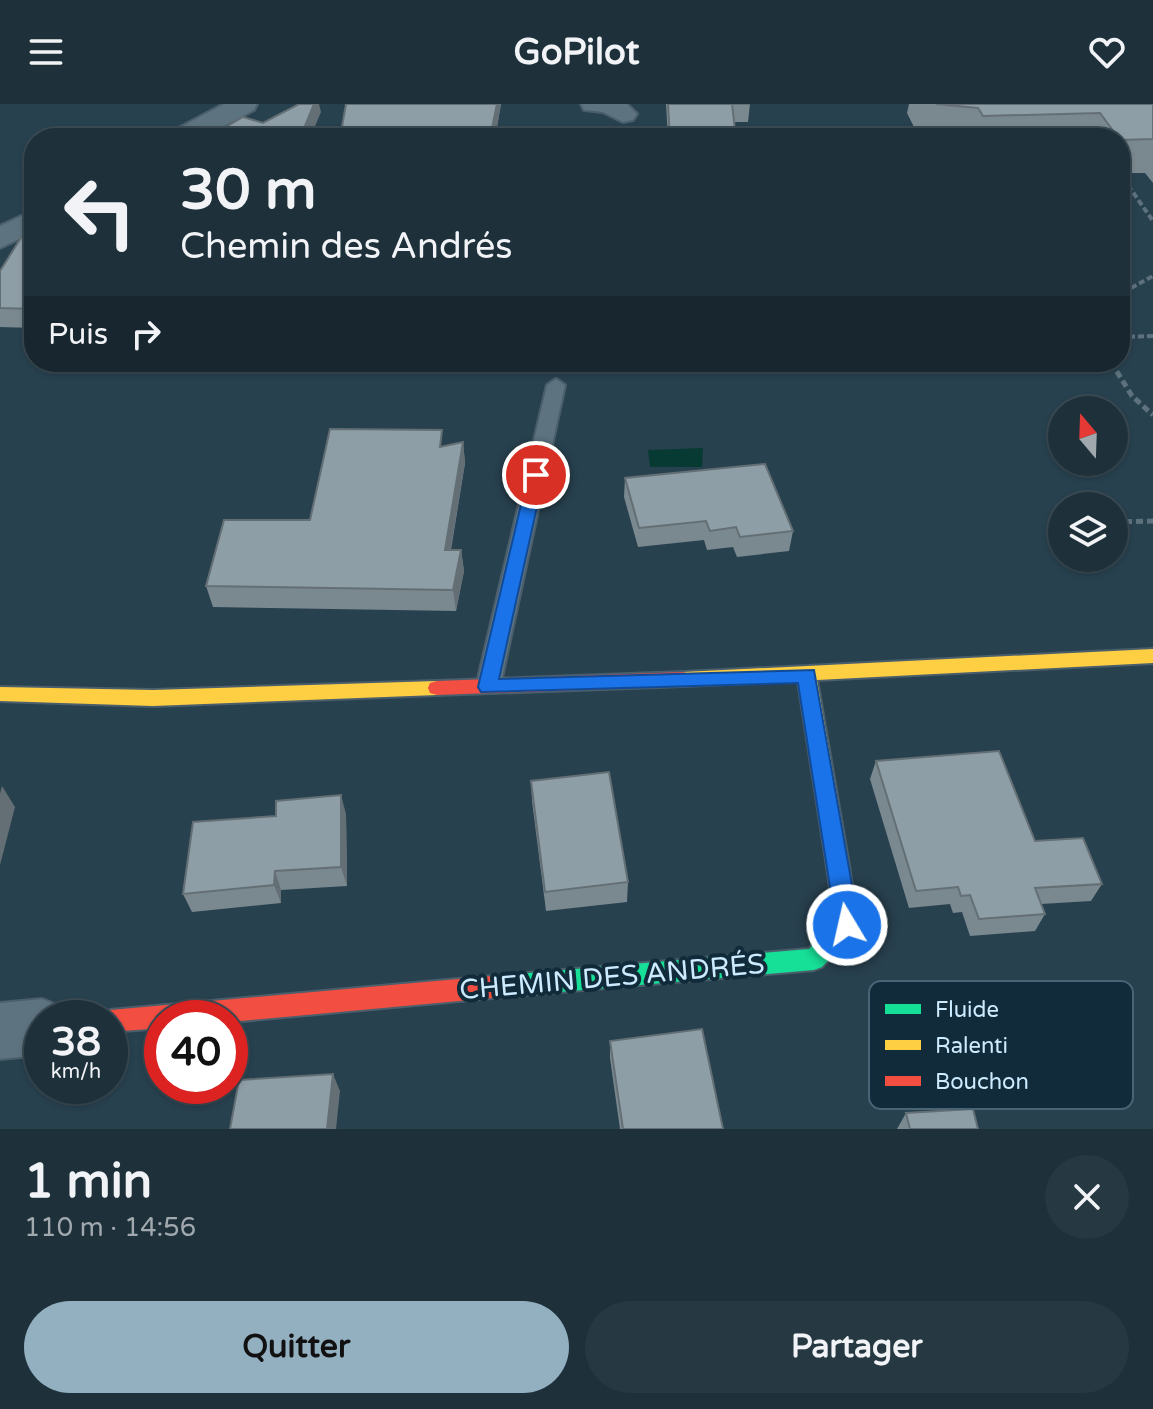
<!DOCTYPE html>
<html lang="fr">
<head>
<meta charset="utf-8">
<style>
	body { margin:0; font-family:"Varela Round",sans-serif; background:#263942; color:#f1f3f6; height:100vh; display:flex; flex-direction:column; font-size:30px; white-space:nowrap }
	* { box-sizing:border-box; margin:0 }
	p { font-size:26px; color:#a1a9af }
	.icon { flex:none; width:44px; height:44px; fill:none; stroke:currentColor; stroke-width:2; stroke-linecap:round; stroke-linejoin:round }
	.map { position:relative; height:1025px; overflow:hidden }
	.panel { display:flex; flex-direction:column; background:#1e313b; flex:1 }
	.panel>* { flex:none }
	.hud { position:absolute; left:24px; top:24px; width:1106px; height:244px; border-radius:32px; box-shadow:0 2px 6px #0004,0 0 0 2px #3c4c55; background:#1e313b; color:#f1f3f6; overflow:hidden }
	.needle { width:52px; rotate:341deg }
	.buttons { position:absolute; left:1048px; top:292px; display:grid; gap:16px }
	.buttons a { display:grid; place-items:center; width:80px; height:80px; border-radius:50%; background:#1e313b; box-shadow:0 2px 6px #0004,0 0 0 2px #3c4c55; font-size:40px }
	.speed { position:absolute; left:24px; top:896px; display:flex; gap:16px; font-size:40px; font-weight:700; text-align:center }
	.speed>* { display:grid; place-content:center; width:104px; height:104px; border-radius:50%; background:#1e313b; box-shadow:0 2px 6px #0004,0 0 0 2px #3c4c55; line-height:1 }
	.speed small { font-size:20px; font-weight:400 }
	.speed .limit { border:12px solid #d22; background:#fff; color:#111 }
	.pin { position:absolute; display:grid; place-items:center; width:68px; height:68px; color:#fff; margin:-34px; border:4px solid #fff; border-radius:50%; box-shadow:0 2px 8px #0007 }
	.me { position:absolute; width:88px; margin:-44px; rotate:351deg; stroke-linejoin:round; filter:drop-shadow(0 0 6px #0008) }
	.turn { display:flex; align-items:center; gap:28px; height:168px; padding:0 24px; font-size:36px }
	.turn .icon { width:104px; height:104px; stroke-width:2.5 }
	.turn b { display:block; font-size:56px; line-height:68px }
	.then { display:flex; align-items:center; height:76px; padding:0 24px; background:#0003; gap:16px; font-size:30px }
	.round { display:grid; place-items:center; flex:none; width:84px; height:84px; border-radius:42px; background:#263942 }
	.head { display:flex; align-items:center; justify-content:space-between; height:136px; padding:0 24px }
	h1 { font-size:48px; font-weight:800; line-height:60px }
	.button { display:flex; gap:16px; margin-top:auto; padding:16px 24px }
	.button a { flex:1; height:92px; border-radius:48px; background:#93b0c1; color:#111; font-size:32px; font-weight:800; line-height:92px; text-align:center }
	.button a+a { background:#263942; color:#f1f3f6 }
	header { display:flex; justify-content:space-between; align-items:center; height:104px; padding:0 24px; background:#1e313b; font-size:36px; font-weight:800 }
	.map>svg:first-child { display:block }
</style>
</head>
<body>
<header><svg class="icon" aria-label="menu" viewBox="0 0 24 24"><path d="M4 6h16M4 12h16M4 18h16"/></svg>GoPilot<svg class="icon" aria-label="heart" viewBox="0 0 24 24"><path d="M12 20l-8-8c-3-5 5-10 8-4 3-6 11-1 8 4z"/></svg></header>
<div class="map">
<svg width="1153" height="1025" viewBox="0 0 1153 1025">
	<rect width="100%" height="100%" fill="#28414f"/>
	<polygon fill="#063a32" points="703,344 702,363 650,363 648,346"/>
	<g fill="none" stroke-linecap="round" stroke-linejoin="round">
		<g stroke="#4a5e6b" stroke-width="4">
			<polygon id="lane" points="556,275 565,281 500,583 496,589 480,589 476,583 547,281"/>
		</g>
		<g stroke="#4a5e6b" stroke-width="4">
			<g id="street">
				<polygon points="224,0 257,0 254,6 202,34 167,34 171,28"/>
				<polygon points="581,0 627,0 637,10 633,16 623,18 603,8 584,6"/>
				<polygon points="34,106 34,128 0,144 0,122"/>
				<polygon points="42,895 62,903 67,914 42,914 42,951 0,955 0,899"/>
			</g>
		</g>
		<g stroke="#4a5e6b" stroke-width="4">
			<polygon id="fast" points="837,747 845,749 848,756 858,821 855,828 822,863 814,866 492,894 484,891 480,883 484,875 492,872 809,845 835,818 826,756 829,749"/>
		</g>
		<g stroke="#4a5e6b" stroke-width="4">
			<g id="slow">
				<polygon points="1153,545 1153,559 817,576 848,756 845,763 837,765 829,763 826,756 798,577 683,582 676,580 674,575 676,570 683,568"/>
				<polygon points="437,577 444,579 446,584 444,589 437,591 153,602 0,597 0,583 153,586"/>
			</g>
		</g>
		<g stroke="#4a5e6b" stroke-width="4">
			<g id="jam">
				<polygon points="683,568 690,570 692,575 690,580 683,582 437,591 430,589 428,584 430,579 437,577"/>
				<polygon points="492,872 500,875 504,883 500,891 492,894 230,918 230,914 162,914 162,924 110,928 110,914 100,914 102,909 110,906"/>
			</g>
		</g>
		<g stroke="#5e727d" stroke-width="4" stroke-dasharray="6 3" stroke-linecap="butt">
			<polyline points="1123,74 1153,117"/>
			<polyline points="1120,198 1131,184 1153,172"/>
			<polyline points="1120,233 1153,232"/>
		</g>
		<g stroke="#5e727d" stroke-width="5" stroke-dasharray="7 4" stroke-linecap="butt">
			<polyline points="1111,258 1132,292 1153,311"/>
			<polyline points="1114,418 1153,417"/>
			<polyline points="1050,419 1062,419"/>
		</g>
		<use href="#lane" fill="#5d737f" fill-rule="evenodd"/>
		<use href="#street" fill="#5d737f" fill-rule="evenodd"/>
		<use href="#fast" fill="#16e098" fill-rule="evenodd"/>
		<use href="#slow" fill="#ffcf43" fill-rule="evenodd"/>
		<use href="#jam" fill="#f24e42" fill-rule="evenodd"/>
	</g>
	<g fill="#7a888f">
		<polygon points="346,0 501,0 495,34 340,34"/>
		<polygon points="666,0 750,0 748,18 734,18 736,34 668,34"/>
		<polygon points="909,0 1153,0 1153,79 1145,69 1120,69 1120,34 929,34 914,23 907,9"/>
		<polygon points="34,118 34,224 0,223 0,167"/>
		<polygon points="34,224 34,245 29,233"/>
		<polygon points="353,258 391,258 389,261 354,260"/>
		<polygon points="463,338 465,359 451,446 461,446 464,467 456,507 213,503 206,482 443,342"/>
		<polygon points="625,374 793,427 789,447 737,453 733,443 707,446 704,436 638,443 624,393"/>
		<polygon points="876,657 1035,737 1102,780 1091,797 1041,800 1045,810 1035,827 970,832 962,808 953,809 950,800 909,804 870,675"/>
		<polygon points="531,677 628,778 627,798 546,807 532,697"/>
		<polygon points="346,710 347,782 281,786 281,799 192,808 183,790"/>
		<polygon points="610,937 723,1025 620,1025 610,954"/>
		<polygon points="906,1009 978,1025 897,1025"/>
	</g>
	<g fill="#636f74">
		<polygon points="314,0 319,0 321,8 310,34 300,34"/>
		<polygon points="497,0 501,0 495,34 493,34 492,24"/>
		<polygon points="463,338 465,359 447,467 445,446"/>
		<polygon points="461,446 464,467 456,507 453,486"/>
		<polygon points="2,682 15,703 0,761 0,690"/>
		<polygon points="341,691 346,710 347,782 341,763"/>
		<polygon points="275,767 281,786 281,799 274,781"/>
		<polygon points="333,970 340,987 336,1025 327,1025"/>
	</g>
	<g fill="#8e9ea6" stroke="#636f74" stroke-width="2">
		<polygon points="299,0 314,0 300,34 207,34 243,13 263,19"/>
		<polygon points="346,0 497,0 492,24 408,23 405,34 340,34"/>
		<polygon points="668,0 750,0 732,0 736,34 670,34"/>
		<polygon points="936,0 1153,0 1153,35 1120,36 1100,9 983,12 978,4"/>
		<polygon points="31,118 34,118 34,205 0,204 0,167"/>
		<polygon points="34,224 34,233 29,233"/>
		<polygon points="330,325 442,326 440,343 463,338 445,446 461,446 453,486 206,482 224,416 310,416"/>
		<polygon points="765,360 793,427 740,433 736,423 710,427 706,417 639,424 625,374"/>
		<polygon points="999,647 1035,737 1083,734 1102,780 1035,784 1045,810 979,815 970,791 961,792 958,783 916,787 876,657"/>
		<polygon points="609,668 628,778 545,788 531,677"/>
		<polygon points="341,691 341,763 275,767 274,781 183,790 193,718 276,712 276,697"/>
		<polygon points="702,925 723,1025 623,1025 610,937"/>
		<polygon points="333,970 327,1025 230,1025 239,976"/>
		<polygon points="973,1005 978,1025 910,1025 906,1009"/>
	</g>
	<polygon fill="#1a73e8" stroke="#114b97" stroke-width="2" points="536,366 544,371 499,575 814,566 859,821 855,829 847,832 839,829 836,821 798,579 481,588 478,583 528,371"/>
	<g text-anchor="middle" dominant-baseline="central" stroke-width="8" stroke-linejoin="round" paint-order="stroke">
		<g font-size="28" fill="#cdebff" stroke="#112b3a">
			<text transform="translate(612 873) rotate(-5)">CHEMIN DES ANDRÉS</text>
		</g>
	</g>
	<rect x="869" y="877" width="264" height="128" rx="12" fill="#112b3a" stroke="#496575" stroke-width="2"/>
	<rect x="885" y="900" width="36" height="10" fill="#16e098"/>
	<rect x="885" y="936" width="36" height="10" fill="#ffcf43"/>
	<rect x="885" y="972" width="36" height="10" fill="#f24e42"/>
	<g font-size="22" fill="#cdebff">
		<text x="935" y="913">Fluide</text>
		<text x="935" y="949">Ralenti</text>
		<text x="935" y="985">Bouchon</text>
	</g>
</svg>
<div class="buttons">
<a><svg class="needle" viewBox="-14 -14 28 28"><path d="M0-13l5 13h-10z" fill="#e53935"/><path d="M0 13l5-13h-10z" fill="#a1a9af"/></svg></a>
<a><svg class="icon" aria-label="layers" viewBox="0 0 24 24"><path d="M12 4l9 5-9 5-9-5zM3 14l9 5 9-5"/></svg></a>
</div>
<div class="speed"><div>38<small>km/h</small></div><div class="limit">40</div></div>
<div class="pin" style="left:536px;top:371px;background:#d93025"><svg class="icon" aria-label="arrive" viewBox="0 0 24 24"><path d="M6 21V4h12l-3 4 3 4H6"/></svg></div>
<svg class="me" style="left:847px;top:821px" viewBox="-20 -20 40 40"><circle r="17" fill="#1a73e8" stroke="#fff" stroke-width="3"/><path d="M0-11L8 9 0 5-8 9z" fill="#fff"/></svg>
<div class="hud">
<div class="turn"><svg class="icon" aria-label="left" viewBox="0 0 24 24"><path d="M17 20v-9H6M10 6l-5 5 5 5"/></svg><div><b>30 m</b>Chemin des Andrés</div></div>
<div class="then">Puis<svg class="icon" aria-label="right" viewBox="0 0 24 24"><path d="M7 20v-9h11M14 6l5 5-5 5"/></svg></div>
</div>
</div>
<section class="panel">
<div class="head"><div><h1>1 min</h1><p>110 m · 14:56</p></div><a class="round"><svg class="icon" aria-label="close" viewBox="0 0 24 24"><path d="M6 6l12 12M18 6L6 18"/></svg></a></div>
<div class="button"><a>Quitter</a><a>Partager</a></div>
</section>
</body>
</html>
